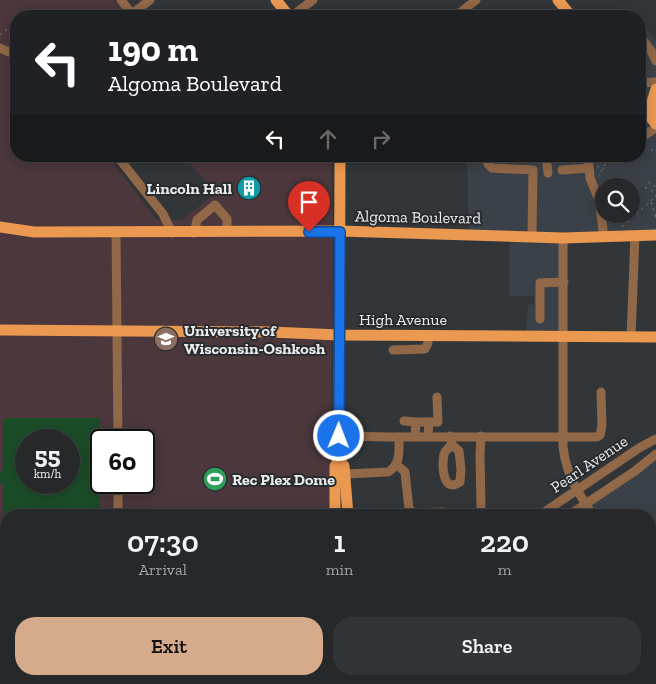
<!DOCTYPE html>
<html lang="en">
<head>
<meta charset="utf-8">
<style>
	body { margin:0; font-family:"Zilla Slab",serif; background:#323436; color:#f1f3f6; height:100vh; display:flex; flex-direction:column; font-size:19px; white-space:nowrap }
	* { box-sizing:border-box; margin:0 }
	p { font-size:16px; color:#a4a6a8 }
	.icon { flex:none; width:28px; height:28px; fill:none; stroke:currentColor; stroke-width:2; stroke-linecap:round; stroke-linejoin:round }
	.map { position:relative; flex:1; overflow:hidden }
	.side { position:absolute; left:0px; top:509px; width:656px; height:176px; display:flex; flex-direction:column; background:#26282a; border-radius:20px 20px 0 0; box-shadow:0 2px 12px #0003,0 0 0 1px #424447 }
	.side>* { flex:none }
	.banner { position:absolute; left:10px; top:10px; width:636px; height:152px; border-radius:20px; box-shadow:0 2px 12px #0003,0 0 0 1px #424447; background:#202124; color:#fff; overflow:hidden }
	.fabs { position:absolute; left:595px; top:178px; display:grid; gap:10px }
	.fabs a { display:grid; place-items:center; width:45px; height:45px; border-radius:50%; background:#26282a; box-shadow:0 2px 12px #0003,0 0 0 1px #424447; font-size:25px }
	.speed { position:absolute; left:15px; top:429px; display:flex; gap:10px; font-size:25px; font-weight:700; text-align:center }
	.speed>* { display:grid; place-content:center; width:65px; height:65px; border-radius:50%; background:#26282a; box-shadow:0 2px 12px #0003,0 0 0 1px #424447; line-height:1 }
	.speed small { font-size:12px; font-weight:400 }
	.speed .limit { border:2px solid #111; border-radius:8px; background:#fff; color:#111 }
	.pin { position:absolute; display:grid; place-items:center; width:42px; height:42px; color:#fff; margin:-51px -21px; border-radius:50% 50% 50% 0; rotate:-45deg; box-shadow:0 0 5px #0007 }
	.pin .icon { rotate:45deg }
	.me { position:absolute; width:55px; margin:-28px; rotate:1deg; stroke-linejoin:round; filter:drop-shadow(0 0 4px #0008) }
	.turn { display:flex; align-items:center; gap:18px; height:105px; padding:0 15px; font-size:22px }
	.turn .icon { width:65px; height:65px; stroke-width:2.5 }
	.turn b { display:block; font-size:35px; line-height:42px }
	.lanes { display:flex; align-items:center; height:48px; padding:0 15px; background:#0003; justify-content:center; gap:25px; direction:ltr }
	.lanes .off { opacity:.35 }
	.eta { display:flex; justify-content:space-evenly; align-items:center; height:85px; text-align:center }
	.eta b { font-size:30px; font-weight:600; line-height:35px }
	.cta { display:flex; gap:10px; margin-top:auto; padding:10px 15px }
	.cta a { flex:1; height:58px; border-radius:20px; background:#d6ab8b; color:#111; font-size:20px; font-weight:600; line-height:58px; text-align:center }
	.cta a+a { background:#323436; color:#f1f3f6 }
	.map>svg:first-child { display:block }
</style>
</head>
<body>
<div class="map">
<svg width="656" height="684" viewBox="0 0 656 684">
	<rect width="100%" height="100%" fill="#333638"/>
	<g fill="#3b4148" fill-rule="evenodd">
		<path d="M 640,21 L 656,41 L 656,235 L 563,238 L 564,336 L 526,336 L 528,305 L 534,304 L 534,296 L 509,296 L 510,236 L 469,235 L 467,156 L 640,156 ZM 604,186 L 631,186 L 631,214 L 604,214 Z"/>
		<polygon points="656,454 656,684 573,684 574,679 650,679 650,515 569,515"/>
	</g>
	<g fill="#4b373c" fill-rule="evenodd">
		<path d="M 0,0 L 114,0 L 127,16 L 16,16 L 16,156 L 108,156 L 157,220 L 181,220 L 215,194 L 190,163 L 198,156 L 331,156 L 333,239 L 330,515 L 6,515 L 6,668 L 0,666 ZM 26,440 L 69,440 L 69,482 L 26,482 ZM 101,440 L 144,440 L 144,482 L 101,482 Z"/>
		<polygon points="51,679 308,679 307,684 72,684"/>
	</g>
	<g fill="#1b4c28" fill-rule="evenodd">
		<path d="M 3,418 L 100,418 L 99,515 L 6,515 L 6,526 L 3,526 L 3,486 L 0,482 L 0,472 L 3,469 ZM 26,440 L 69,440 L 69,482 L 26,482 Z"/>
		<polygon points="90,679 171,679 179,684 91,684"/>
		<polygon points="213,679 318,679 317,684 207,684"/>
	</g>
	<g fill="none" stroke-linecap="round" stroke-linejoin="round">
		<g stroke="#7a7c7e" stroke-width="1" stroke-dasharray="2.5 4" stroke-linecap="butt">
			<polyline points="0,35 16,22"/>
			<polyline points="651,151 656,147"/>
			<polyline points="599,161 603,163 606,157 614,160 613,162 607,160 599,176"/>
			<polyline points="597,166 604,169"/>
			<polyline points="648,182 656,187"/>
			<polyline points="645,187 656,193"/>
			<polyline points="651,202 656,218"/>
			<polyline points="620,219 621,225"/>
			<polyline points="622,227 650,202 656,195"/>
			<polyline points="0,664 6,666"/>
			<polyline points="91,679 95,684"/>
		</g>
		<g stroke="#916848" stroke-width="9">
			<polyline points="121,0 132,14"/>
			<polyline points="129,16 150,0"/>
			<polyline points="292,16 313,0"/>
			<polyline points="456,16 476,0"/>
			<polyline points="621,16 623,16"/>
			<polyline points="640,37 647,45 640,51"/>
			<polyline points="0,48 16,55"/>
			<polyline points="650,49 656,61"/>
			<polyline points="640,83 656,82"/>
			<polyline points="640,138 656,128"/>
			<polyline points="117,156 163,214 172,233"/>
			<polyline points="353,156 402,156"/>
			<polyline points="488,156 488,164 492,168 533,170 532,236"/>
			<polyline points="546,156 548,173"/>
			<polyline points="588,156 590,178 599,200 604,237"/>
			<polyline points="562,170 589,168"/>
			<polyline points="116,232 118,440"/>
			<polyline points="194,233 197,220 215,205 227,219 227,232"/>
			<path d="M 563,238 L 563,447 C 567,477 577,491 593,515"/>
			<polyline points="540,319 540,283 564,282"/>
			<polyline points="631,337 635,236"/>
			<polyline points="393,350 425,349 428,343 428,335"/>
			<polyline points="404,421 416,422"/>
			<polyline points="429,422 438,422 437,397"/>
			<polyline points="339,436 390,437 597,437 600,435 602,425 601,392"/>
			<path d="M 450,436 C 450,439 452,442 451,444 C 450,448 445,450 444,454 C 442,465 442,494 460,482 L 461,469 L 459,451 L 451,444"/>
			<polyline points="481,436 480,455 481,508"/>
			<polyline points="415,437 416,422 429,422 428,437"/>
			<polyline points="396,464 405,472 409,509 414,513 443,512 452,515"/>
			<path d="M 345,474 L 388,472 C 401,465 399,450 399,437"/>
			<polyline points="118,515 118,482"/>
			<polyline points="540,515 639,448 656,439"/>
			<polyline points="569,515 635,471 656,454"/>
			<polyline points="0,555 6,554"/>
			<polyline points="650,562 656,558"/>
			<polyline points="650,625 656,624"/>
			<polyline points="650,668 656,667"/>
			<polyline points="462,679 462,684"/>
			<polyline points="330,680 375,683 375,679"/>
			<polyline points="590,681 601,679"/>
			<polyline points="375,683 410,679"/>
		</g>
		<g stroke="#eb9851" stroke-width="11">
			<polyline points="276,0 289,16"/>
			<polyline points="558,0 571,16"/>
			<polyline points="656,89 652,102 656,115"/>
			<polyline points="640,104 656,124"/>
			<polyline points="0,227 34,232 340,231 563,238 656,235"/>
			<polyline points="0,330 271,332 339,335 656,337"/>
			<polyline points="339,459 344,466 348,515"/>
			<polyline points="335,515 335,466 339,459 340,156"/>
			<polyline points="317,684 318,679"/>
			<polyline points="330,684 331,679"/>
		</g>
	</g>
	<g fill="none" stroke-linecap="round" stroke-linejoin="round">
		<g stroke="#114b97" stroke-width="12">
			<polyline id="route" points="309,232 340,232 339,436"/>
		</g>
		<use href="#route" stroke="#1a73e8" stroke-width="9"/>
	</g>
	<defs>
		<g id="building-disc" transform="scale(1.25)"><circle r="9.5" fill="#0f9aa8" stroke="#292c2e"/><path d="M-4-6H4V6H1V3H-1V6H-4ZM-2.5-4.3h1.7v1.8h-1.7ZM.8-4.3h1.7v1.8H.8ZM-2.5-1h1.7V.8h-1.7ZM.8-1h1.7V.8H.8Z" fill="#fff"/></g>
		<g id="university-disc" transform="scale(1.25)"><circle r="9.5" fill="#8d6e63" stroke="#292c2e"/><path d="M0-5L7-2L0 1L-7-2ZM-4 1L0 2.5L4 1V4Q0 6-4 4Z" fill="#fff"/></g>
		<g id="stadium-disc" transform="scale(1.25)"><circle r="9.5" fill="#2e9e5b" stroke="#292c2e"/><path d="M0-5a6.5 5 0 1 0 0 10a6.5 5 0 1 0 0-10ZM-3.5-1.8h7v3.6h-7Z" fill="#fff"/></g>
	</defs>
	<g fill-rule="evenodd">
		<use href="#building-disc" x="249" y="188"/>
		<use href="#university-disc" x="166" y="339"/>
		<use href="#stadium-disc" x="215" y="479"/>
	</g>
	<g text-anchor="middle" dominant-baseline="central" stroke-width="4" stroke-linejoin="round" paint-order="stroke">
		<g font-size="16" font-weight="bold" fill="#eaebed" stroke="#292c2e" text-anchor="start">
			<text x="232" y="188" text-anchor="end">Lincoln Hall</text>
			<text x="184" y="330">University of<tspan x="184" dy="18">Wisconsin-Oshkosh</tspan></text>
			<text x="232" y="479">Rec Plex Dome</text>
		</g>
		<g font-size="16" fill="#eaebed" stroke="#292c2e">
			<text transform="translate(418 217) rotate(1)">Algoma Boulevard</text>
			<text x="403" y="319">High Avenue</text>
			<text transform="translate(589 464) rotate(-34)">Pearl Avenue</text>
		</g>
	</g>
</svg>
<div class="fabs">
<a><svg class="icon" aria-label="search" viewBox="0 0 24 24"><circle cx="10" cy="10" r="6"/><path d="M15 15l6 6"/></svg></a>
</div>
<div class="speed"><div>55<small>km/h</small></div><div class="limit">60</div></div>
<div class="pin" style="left:309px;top:232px;background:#d93025"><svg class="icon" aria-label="arrive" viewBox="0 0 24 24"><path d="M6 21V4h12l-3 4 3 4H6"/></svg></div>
<svg class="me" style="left:339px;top:436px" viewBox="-20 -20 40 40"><circle r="17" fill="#1a73e8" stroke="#fff" stroke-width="3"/><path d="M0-11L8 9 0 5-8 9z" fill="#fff"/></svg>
<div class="banner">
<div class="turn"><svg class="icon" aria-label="left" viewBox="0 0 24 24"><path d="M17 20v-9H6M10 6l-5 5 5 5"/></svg><div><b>190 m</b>Algoma Boulevard</div></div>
<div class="lanes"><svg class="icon" aria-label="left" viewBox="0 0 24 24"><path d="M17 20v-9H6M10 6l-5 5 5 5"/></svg><svg class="icon off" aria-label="ahead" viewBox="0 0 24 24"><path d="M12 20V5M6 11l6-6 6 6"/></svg><svg class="icon off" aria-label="right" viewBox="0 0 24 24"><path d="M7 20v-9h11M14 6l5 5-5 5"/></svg></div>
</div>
<section class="side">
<div class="eta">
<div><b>07:30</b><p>Arrival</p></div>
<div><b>1</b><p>min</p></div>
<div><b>220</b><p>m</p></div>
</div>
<div class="cta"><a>Exit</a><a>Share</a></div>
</section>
</div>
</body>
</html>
